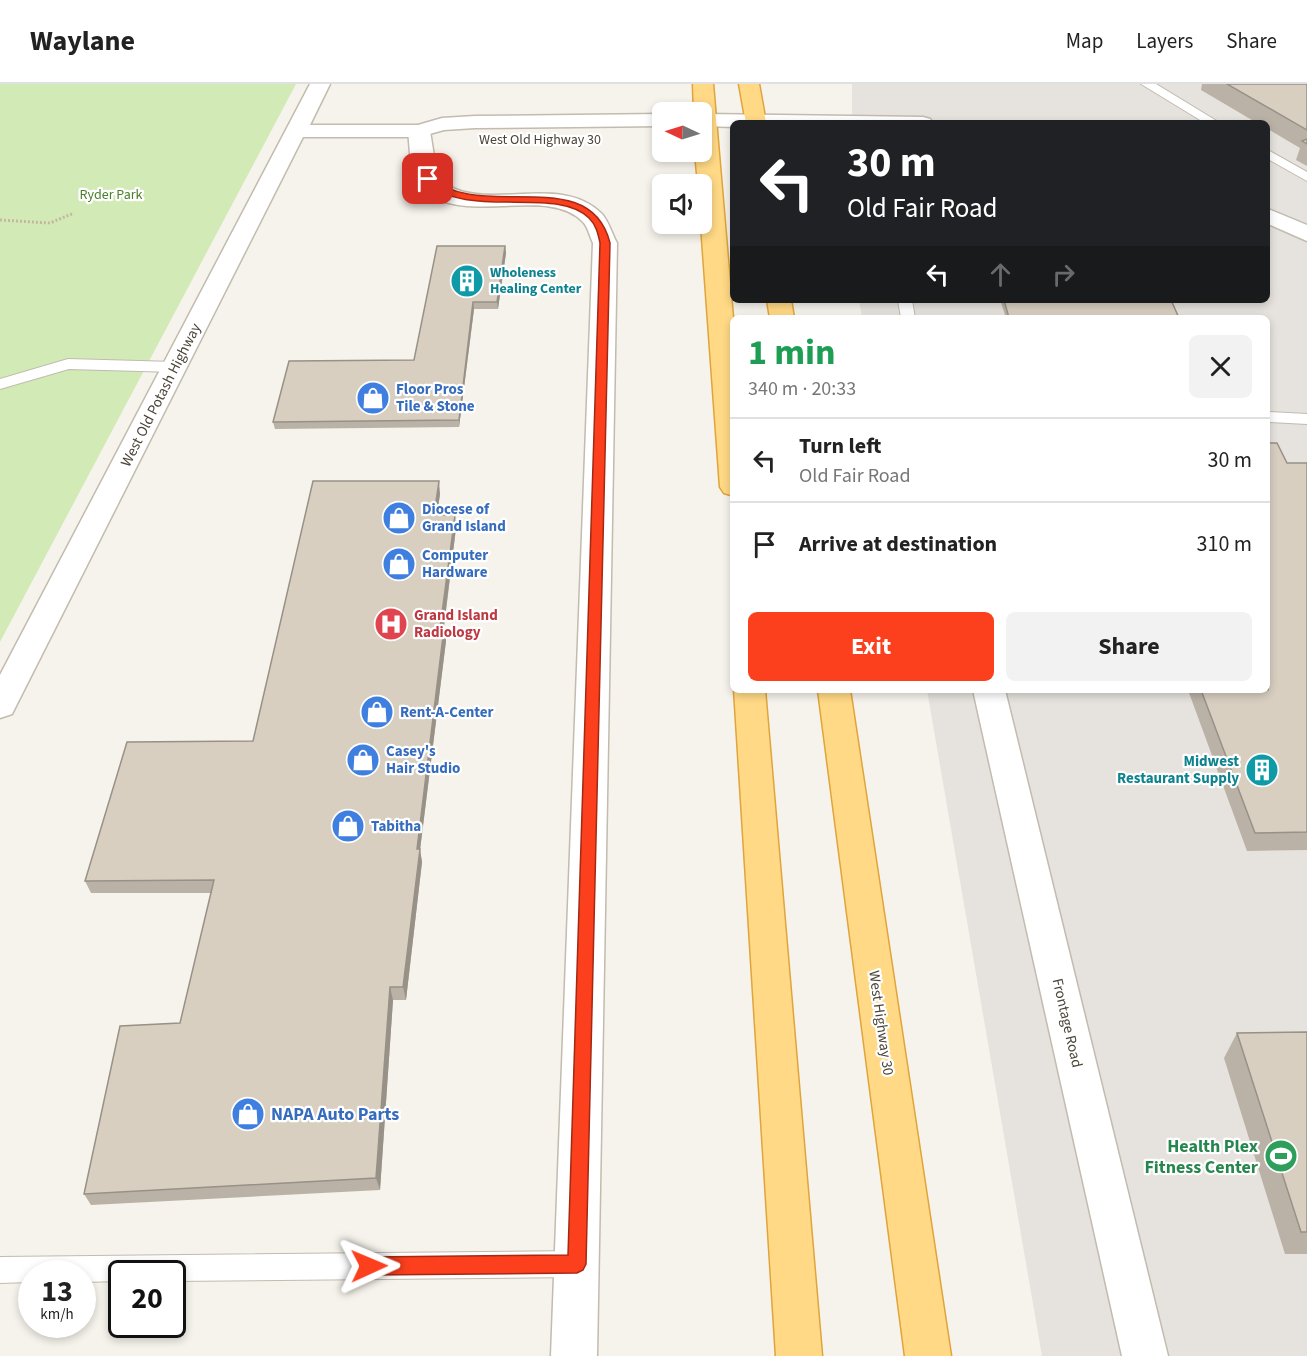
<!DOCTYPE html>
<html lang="en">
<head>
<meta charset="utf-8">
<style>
	body { margin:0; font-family:"Source Sans 3",sans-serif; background:#f2f2f2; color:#222; height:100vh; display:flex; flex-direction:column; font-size:22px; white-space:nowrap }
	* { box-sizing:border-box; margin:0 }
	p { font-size:20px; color:#767676 }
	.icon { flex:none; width:33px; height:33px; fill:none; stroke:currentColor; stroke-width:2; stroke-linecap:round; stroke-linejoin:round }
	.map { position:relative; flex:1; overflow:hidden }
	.sheet { position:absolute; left:730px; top:231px; width:540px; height:378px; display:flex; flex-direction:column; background:#fff; border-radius:9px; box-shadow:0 3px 9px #0003 }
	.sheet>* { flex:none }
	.top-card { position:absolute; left:730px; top:36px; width:540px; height:183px; border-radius:9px; box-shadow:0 3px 9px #0003; background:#202124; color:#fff; overflow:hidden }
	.needle { width:39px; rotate:274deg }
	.tools { position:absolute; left:652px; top:18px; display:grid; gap:12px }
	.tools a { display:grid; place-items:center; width:60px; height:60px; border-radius:9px; background:#fff; box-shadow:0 3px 9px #0003; font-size:30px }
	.speed { position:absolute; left:18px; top:1176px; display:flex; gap:12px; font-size:30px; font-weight:700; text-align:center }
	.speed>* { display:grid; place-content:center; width:78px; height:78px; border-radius:50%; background:#fff; box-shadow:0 3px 9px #0003; line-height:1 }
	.speed small { font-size:15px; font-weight:400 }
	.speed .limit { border:3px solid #111; border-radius:9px; background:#fff; color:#111 }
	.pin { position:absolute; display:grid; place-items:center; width:51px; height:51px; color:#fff; margin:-26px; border-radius:12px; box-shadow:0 3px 9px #0006 }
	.me { position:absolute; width:66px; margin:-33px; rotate:89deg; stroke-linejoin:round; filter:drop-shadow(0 0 4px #0008) }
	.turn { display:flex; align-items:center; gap:21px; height:126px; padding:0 18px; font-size:27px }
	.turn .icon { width:78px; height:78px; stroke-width:2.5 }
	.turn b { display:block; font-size:42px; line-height:51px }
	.lanes { display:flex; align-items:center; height:57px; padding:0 18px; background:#0003; justify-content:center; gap:30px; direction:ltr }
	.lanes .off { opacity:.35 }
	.round { display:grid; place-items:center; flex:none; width:63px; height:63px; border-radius:9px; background:#f2f2f2 }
	.overview { display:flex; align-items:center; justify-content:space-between; height:102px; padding:0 18px }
	h1 { font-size:36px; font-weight:700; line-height:45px; color:#1e9e55 }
	.button { display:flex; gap:12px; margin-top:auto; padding:12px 18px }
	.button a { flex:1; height:69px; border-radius:9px; background:#fc3f1d; color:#fff; font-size:24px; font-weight:700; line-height:69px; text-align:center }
	.button a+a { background:#f2f2f2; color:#222 }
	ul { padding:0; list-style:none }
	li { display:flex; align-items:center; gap:18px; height:84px; padding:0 18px; border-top:2px solid #e0e0e0 }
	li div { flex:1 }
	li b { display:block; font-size:22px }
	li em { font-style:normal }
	header { display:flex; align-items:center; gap:36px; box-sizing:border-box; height:84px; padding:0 30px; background:#fff; border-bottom:2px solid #e0e0e0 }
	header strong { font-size:28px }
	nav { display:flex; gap:33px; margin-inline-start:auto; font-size:21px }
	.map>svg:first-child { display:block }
</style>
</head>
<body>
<header>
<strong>Waylane</strong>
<nav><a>Map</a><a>Layers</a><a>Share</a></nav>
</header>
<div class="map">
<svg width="1307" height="1272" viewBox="0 0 1307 1272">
	<rect width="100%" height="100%" fill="#f6f3ec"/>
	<polygon fill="#e6e2dd" points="852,0 1307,0 1307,1272 1042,1272 927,606 1268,606 1268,234 862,234 859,216 1268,216 1268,39 852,39"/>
	<polygon fill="#d2eab5" points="0,0 296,0 0,558"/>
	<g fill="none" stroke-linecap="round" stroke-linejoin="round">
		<g stroke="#c2bbae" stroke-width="2">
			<g id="service">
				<polygon points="1141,0 1156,0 1220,39 1205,39"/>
				<polygon points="1268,66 1307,88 1307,97 1268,75"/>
				<polygon points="898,216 912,216 915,234 901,234"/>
				<polygon points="68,275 175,278 183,283 175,288 69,285 0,305 0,295"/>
				<polygon points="1268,328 1307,330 1307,340 1268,338"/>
				<polygon points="577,1167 586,1171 590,1180 586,1189 577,1193 172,1197 172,1190 122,1190 122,1197 82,1198 82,1190 32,1190 32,1198 0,1199 0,1173"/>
			</g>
		</g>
		<g stroke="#c2bbae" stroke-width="3">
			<g id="minor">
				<path d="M 419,41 L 426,43 L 430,47 L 437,91 C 442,96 449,102 455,105 C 499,123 563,91 602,130 C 609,138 612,150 617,159 L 597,1272 L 551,1272 L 593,159 C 590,153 588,143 583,138 C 545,97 446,152 416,93 C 409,79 410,62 408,47 L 412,43 Z"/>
				<polygon points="973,606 1005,606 1168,1272 1122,1272"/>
			</g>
		</g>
		<g stroke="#c2bbae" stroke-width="3">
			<g id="tertiary">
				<polygon points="310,0 330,0 310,41 418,41 442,34 475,32 663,30 663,42 475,44 444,46 419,53 303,53 16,622 12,630 0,634 0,591"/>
				<polygon points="702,30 923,33 930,35 933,39 734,39 734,43 702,42"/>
				<polygon points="1268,125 1307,141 1307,157 1268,140"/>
			</g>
		</g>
		<g stroke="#e0a43c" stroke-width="3">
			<g id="trunk">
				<polygon points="693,0 713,0 734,246 734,412 724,409 720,403 701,140 702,100 698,100 695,68 702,68 702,28 694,28"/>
				<polygon points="739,0 759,0 766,39 746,39"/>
				<polygon points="767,216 791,216 794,234 770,234"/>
				<polygon points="734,605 765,606 822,1272 776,1272"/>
				<polygon points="818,606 850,606 951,1272 905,1272"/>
			</g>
		</g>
		<polyline stroke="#c4b79f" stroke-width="3" stroke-dasharray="2 2" stroke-linecap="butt" points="0,136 50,139 74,129"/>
		<use href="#service" fill="#fff" fill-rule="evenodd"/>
		<use href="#minor" fill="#fff" fill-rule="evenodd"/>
		<use href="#tertiary" fill="#fff" fill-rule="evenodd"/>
		<use href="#trunk" fill="#ffd985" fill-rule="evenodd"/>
	</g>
	<g fill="#bab2a6">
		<polygon points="1202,0 1307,0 1307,82 1296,76 1300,64 1268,45 1268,39 1257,39 1201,6"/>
		<polygon points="505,162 506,169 498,225 474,225 459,343 275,345 273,338 414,276"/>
		<polygon points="1000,216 1171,216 1179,234 1006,234"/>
		<polygon points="1287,379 1307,379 1307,766 1247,767 1188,606 1268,606"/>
		<polygon points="440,410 437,431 456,444 444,544 446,557 420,766 422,778 406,916 393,916 380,1106 91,1121 84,1110 180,939 211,809 91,809 85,797 253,657"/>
		<polygon points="1307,948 1307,1170 1285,1170 1224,974 1237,949"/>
	</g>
	<g fill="#979187">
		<polygon points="505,162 506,169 498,225 497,218"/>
		<polygon points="473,218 474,225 459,343 459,336"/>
		<polygon points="439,397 440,410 435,444 434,431"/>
		<polygon points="455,431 456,444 442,557 440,544"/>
		<polygon points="444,544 446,557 420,766 422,778 406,916 403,903 417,765"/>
		<polygon points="390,903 393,916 380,1106 376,1094"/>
	</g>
	<g fill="#d8cfc1" stroke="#979187" stroke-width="1.5">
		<polygon points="1227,0 1307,0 1307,46"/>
		<polygon points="1307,55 1307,60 1302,57"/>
		<polygon points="437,162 505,162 497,218 473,218 459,336 273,338 289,277 414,276"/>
		<polygon points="1004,216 1171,216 1179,234 1009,234"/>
		<polygon points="1268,359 1277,359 1287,379 1307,379 1307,748 1255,749 1201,606 1268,606"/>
		<polygon points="313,397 439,397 434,431 455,431 440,544 444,544 417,765 420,765 403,903 390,903 376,1094 84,1110 120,942 180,939 214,796 85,797 127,658 253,657"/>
		<polygon points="1307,948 1307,1148 1301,1148 1237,949"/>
	</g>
	<path fill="#fc3f1d" stroke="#a42913" stroke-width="1.5" d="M 425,93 L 431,93 C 479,139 590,78 610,159 L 586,1180 L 583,1186 L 577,1189 L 369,1191 L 363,1188 L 360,1182 L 363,1176 L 369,1173 L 568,1171 L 600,159 C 598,149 596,141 589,134 C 556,101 466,137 425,97 Z"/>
	<defs>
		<g id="building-disc" transform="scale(1.725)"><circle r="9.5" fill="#0f9aa8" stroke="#fff"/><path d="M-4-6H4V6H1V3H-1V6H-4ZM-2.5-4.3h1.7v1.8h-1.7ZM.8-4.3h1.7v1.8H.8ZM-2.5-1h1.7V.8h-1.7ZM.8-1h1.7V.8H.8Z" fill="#fff"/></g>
		<g id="shop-disc" transform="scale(1.725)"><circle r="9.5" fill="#3f7fe0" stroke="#fff"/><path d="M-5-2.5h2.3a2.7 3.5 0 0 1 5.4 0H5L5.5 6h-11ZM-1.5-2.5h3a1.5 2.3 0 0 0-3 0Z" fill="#fff"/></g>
		<g id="hospital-disc" transform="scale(1.725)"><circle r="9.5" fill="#e0444e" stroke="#fff"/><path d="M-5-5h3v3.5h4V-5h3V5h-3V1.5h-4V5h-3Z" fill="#fff"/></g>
		<g id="stadium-disc" transform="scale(1.725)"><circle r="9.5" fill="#2e9e5b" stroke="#fff"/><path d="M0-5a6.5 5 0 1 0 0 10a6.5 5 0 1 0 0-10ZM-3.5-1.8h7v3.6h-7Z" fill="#fff"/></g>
	</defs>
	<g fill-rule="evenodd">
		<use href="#building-disc" x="467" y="197"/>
		<use href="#shop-disc" x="373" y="314"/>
		<use href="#shop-disc" x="399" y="434"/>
		<use href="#shop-disc" x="399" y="480"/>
		<use href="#hospital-disc" x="391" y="540"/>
		<use href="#shop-disc" x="377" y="628"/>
		<use href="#shop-disc" x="363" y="676"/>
		<use href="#building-disc" x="1262" y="686"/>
		<use href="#shop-disc" x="348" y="742"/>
		<use href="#shop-disc" x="248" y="1030"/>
		<use href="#stadium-disc" x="1281" y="1072"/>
	</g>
	<g text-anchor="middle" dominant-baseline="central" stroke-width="4.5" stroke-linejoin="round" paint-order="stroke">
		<g font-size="14" fill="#4b4439" stroke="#fff">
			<text x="540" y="56">West Old Highway 30</text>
		</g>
		<g font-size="14" fill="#4a7f2a" stroke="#fff">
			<text x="111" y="111">Ryder Park</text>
		</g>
		<g font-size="14" font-weight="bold" fill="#0d838f" stroke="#fff" text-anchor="start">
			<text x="490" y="189">Wholeness<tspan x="490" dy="16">Healing Center</tspan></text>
		</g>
		<g font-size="15" font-weight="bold" fill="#366cbe" stroke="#fff" text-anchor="start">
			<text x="396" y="305">Floor Pros<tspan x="396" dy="17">Tile &amp; Stone</tspan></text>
			<text x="422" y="425">Diocese of<tspan x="422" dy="17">Grand Island</tspan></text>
			<text x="422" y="471">Computer<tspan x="422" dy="17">Hardware</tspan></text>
			<text x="400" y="628">Rent-A-Center</text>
			<text x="386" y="667">Casey's<tspan x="386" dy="17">Hair Studio</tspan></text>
			<text x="371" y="742">Tabitha</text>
		</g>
		<g font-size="15" fill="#4b4439" stroke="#fff">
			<text transform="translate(161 311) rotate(-63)">West Old Potash Highway</text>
			<text transform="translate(881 939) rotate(82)">West Highway 30</text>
			<text transform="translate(1067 939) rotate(77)">Frontage Road</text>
		</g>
		<g font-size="15" font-weight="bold" fill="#be3a42" stroke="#fff" text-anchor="start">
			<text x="414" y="531">Grand Island<tspan x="414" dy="17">Radiology</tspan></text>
		</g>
		<g font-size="15" font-weight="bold" fill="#0d838f" stroke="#fff" text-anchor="end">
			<text x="1239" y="677">Midwest<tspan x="1239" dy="17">Restaurant Supply</tspan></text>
		</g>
		<g font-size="18" font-weight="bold" fill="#366cbe" stroke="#fff" text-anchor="start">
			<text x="271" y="1030">NAPA Auto Parts</text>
		</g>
		<g font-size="18" font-weight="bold" fill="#27864d" stroke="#fff" text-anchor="end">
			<text x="1258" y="1062">Health Plex<tspan x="1258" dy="21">Fitness Center</tspan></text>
		</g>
	</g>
</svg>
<div class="tools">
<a><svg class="needle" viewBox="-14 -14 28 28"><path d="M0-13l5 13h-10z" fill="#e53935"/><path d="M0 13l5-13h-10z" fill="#767676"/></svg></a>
<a><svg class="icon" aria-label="sound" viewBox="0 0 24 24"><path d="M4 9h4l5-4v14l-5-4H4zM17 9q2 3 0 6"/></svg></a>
</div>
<div class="speed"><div>13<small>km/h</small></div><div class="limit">20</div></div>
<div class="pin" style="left:428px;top:95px;background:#d93025"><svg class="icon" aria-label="arrive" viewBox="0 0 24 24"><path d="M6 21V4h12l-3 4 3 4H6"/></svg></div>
<svg class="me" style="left:369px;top:1182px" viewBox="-20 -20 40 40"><path d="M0-17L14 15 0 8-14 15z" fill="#fc3f1d" stroke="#fff" stroke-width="4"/></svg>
<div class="top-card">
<div class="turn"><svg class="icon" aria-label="left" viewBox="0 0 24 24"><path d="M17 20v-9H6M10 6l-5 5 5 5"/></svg><div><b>30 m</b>Old Fair Road</div></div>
<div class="lanes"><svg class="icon" aria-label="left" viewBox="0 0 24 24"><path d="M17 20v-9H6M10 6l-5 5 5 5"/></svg><svg class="icon off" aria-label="ahead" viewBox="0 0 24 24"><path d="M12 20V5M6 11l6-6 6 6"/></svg><svg class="icon off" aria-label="right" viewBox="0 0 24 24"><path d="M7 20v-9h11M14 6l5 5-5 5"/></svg></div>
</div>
<section class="sheet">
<div class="overview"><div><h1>1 min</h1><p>340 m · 20:33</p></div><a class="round"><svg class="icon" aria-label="close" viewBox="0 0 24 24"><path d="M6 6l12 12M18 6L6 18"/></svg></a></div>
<ul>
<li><svg class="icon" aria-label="left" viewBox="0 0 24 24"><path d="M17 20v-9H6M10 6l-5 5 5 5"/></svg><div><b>Turn left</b><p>Old Fair Road</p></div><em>30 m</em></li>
<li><svg class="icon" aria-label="arrive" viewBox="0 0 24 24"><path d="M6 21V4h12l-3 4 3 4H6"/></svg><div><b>Arrive at destination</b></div><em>310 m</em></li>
</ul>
<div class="button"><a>Exit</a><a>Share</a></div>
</section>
</div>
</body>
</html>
